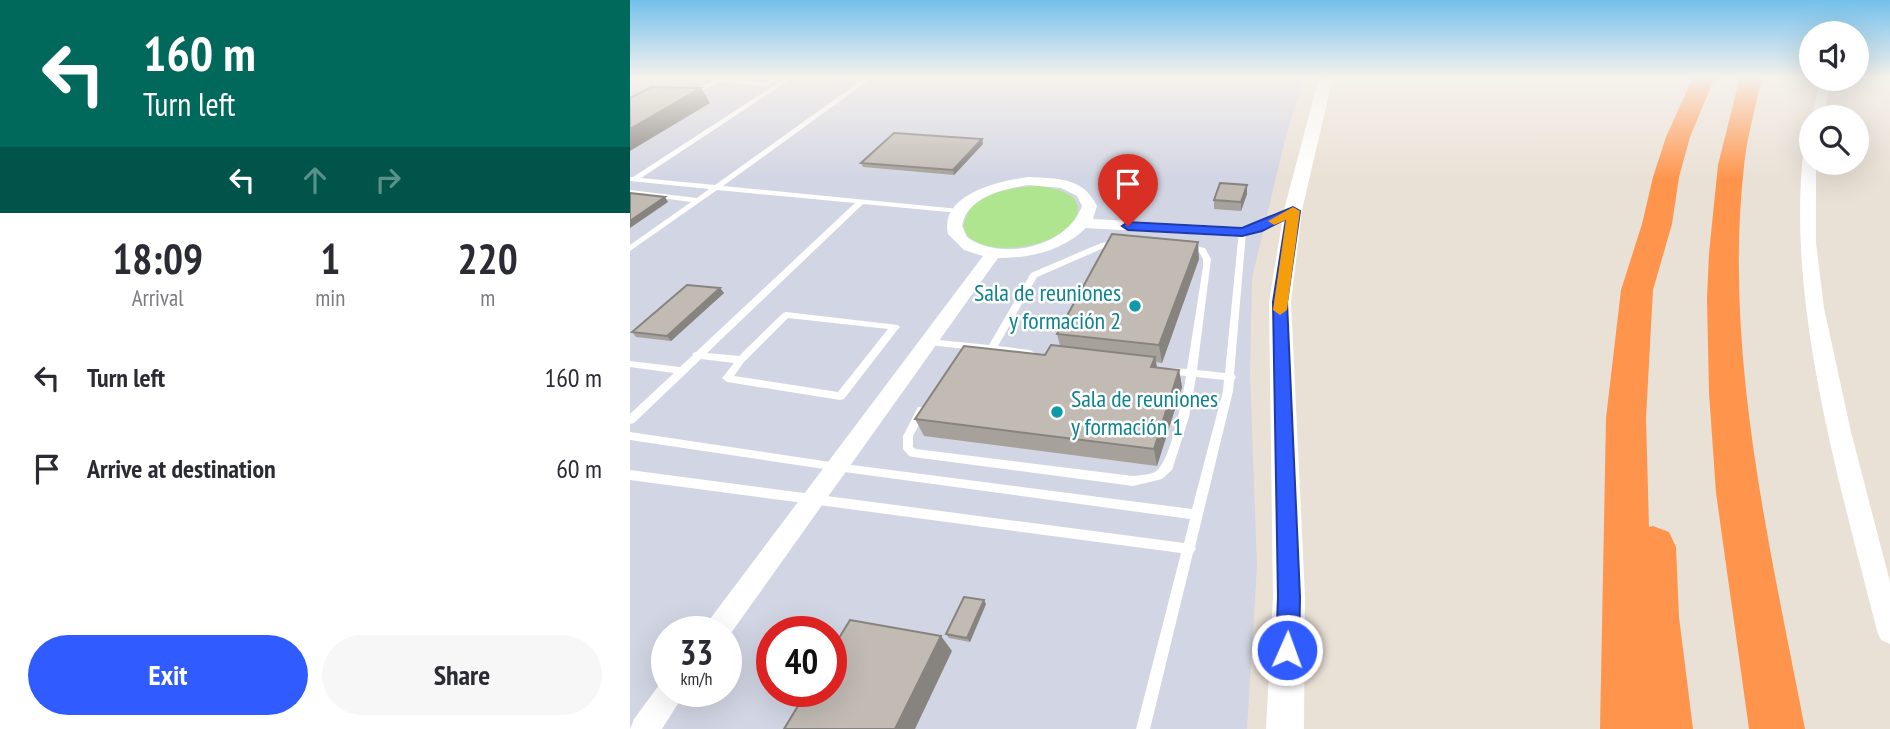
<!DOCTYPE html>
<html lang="en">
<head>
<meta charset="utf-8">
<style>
	body { margin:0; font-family:"PT Sans Narrow",sans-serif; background:#f7f7f7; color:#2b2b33; height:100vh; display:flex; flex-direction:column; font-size:26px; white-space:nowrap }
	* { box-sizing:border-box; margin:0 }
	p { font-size:23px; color:#7c7c81 }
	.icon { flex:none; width:38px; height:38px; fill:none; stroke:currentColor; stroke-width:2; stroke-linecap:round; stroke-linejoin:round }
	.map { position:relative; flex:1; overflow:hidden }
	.details { display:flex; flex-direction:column; background:#fff; width:630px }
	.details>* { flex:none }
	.guide { background:#00695c; color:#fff; overflow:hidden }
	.fabs { position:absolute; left:1169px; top:21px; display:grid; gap:14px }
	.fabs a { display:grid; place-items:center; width:70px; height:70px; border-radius:50%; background:#fff; box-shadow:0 7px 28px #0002; font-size:35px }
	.speed { position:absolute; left:21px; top:616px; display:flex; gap:14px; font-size:35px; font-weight:700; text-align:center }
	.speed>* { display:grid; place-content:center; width:91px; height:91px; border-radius:50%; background:#fff; box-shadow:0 7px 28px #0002; line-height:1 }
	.speed small { font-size:18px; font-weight:400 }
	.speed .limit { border:10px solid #d22; background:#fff; color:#111 }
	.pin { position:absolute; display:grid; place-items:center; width:60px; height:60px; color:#fff; margin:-72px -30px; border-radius:50% 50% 50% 0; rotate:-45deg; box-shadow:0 0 7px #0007 }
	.pin .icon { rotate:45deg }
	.me { position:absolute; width:77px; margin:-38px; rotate:2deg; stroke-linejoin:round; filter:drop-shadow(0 0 5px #0008) }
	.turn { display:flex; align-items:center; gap:24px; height:147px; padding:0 28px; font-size:32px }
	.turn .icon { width:91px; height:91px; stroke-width:2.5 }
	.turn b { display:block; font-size:49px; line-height:60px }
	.lanes { display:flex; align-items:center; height:66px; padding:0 28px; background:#0003; justify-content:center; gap:35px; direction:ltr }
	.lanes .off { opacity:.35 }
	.eta { display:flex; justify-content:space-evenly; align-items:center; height:119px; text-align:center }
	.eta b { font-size:42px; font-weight:700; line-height:49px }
	.action { display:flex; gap:14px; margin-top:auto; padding:14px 28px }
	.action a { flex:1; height:80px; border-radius:42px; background:#2f5bff; color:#fff; font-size:28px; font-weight:700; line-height:80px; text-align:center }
	.action a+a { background:#f7f7f7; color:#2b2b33 }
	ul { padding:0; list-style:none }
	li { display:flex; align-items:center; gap:21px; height:91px; padding:0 28px }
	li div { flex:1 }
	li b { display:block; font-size:26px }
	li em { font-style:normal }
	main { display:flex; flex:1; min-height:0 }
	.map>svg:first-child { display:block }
</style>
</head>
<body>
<main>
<section class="details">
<div class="guide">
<div class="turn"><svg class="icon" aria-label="left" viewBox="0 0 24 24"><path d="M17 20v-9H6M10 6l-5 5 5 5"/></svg><div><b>160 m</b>Turn left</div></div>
<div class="lanes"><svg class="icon" aria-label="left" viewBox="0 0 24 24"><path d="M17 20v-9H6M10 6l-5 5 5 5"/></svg><svg class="icon off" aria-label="ahead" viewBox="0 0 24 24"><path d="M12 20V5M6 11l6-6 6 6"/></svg><svg class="icon off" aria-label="right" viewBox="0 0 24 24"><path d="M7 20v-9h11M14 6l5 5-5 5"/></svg></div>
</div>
<div class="eta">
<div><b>18:09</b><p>Arrival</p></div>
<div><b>1</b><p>min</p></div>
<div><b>220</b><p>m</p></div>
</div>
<ul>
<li><svg class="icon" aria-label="left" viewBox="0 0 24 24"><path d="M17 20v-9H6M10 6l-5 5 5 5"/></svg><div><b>Turn left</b></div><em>160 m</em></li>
<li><svg class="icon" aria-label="arrive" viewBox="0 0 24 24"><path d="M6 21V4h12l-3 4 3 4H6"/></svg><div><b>Arrive at destination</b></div><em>60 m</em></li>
</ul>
<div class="action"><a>Exit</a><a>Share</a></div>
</section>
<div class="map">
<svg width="1260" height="729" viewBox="0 0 1260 729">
	<rect width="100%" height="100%" fill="#eae1d6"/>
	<path fill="#d2d5e3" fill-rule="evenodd" d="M 0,77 L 674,77 L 655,140 L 622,278 L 620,373 L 627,566 L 617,729 L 0,729 ZM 37,632 L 96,632 L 96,691 L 37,691 ZM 142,632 L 201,632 L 201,691 L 142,691 Z"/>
	<path fill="#afe58f" d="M 409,186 C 424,188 453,193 447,214 C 439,246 358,260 337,235 C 334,230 333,225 335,220 C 343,192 385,187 409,186 Z"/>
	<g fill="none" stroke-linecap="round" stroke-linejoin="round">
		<g fill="#fff" fill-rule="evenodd">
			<polygon points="143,77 150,77 137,86 88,82 65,95 60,94 87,78 136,82"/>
			<path d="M 157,77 L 164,77 L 11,178 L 85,185 L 236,77 L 243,77 L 93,186 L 329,209 L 333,211 L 329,213 L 233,204 L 77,353 L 109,356 L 153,313 L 156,312 L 268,325 L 270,327 L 268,329 L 214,399 L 210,400 L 97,382 L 92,378 L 104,363 L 71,359 L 4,423 L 0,424 L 0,414 L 44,373 L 0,367 L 0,361 L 50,367 L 62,356 L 63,353 L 66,352 L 225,203 L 87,190 L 0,251 L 0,245 L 61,202 L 0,194 L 0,190 L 67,198 L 79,189 L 0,181 L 0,177 L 3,177 ZM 158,318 L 258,329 L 208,392 L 104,376 L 114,362 Z"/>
			<path d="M 609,230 L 612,230 L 616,232 L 604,374 L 606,377 L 604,380 L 603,391 L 565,547 L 566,549 L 563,553 L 520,729 L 506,729 L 551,553 L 0,480 L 0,470 L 554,543 L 560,519 L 207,471 L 0,440 L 0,432 L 207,463 L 562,509 L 593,391 L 594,380 L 566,377 L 559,417 L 542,470 L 532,479 L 503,486 L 283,457 L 279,456 L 273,449 L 273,436 L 288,407 L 296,407 L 297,410 L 283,436 L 283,447 L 286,449 L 503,476 C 510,475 519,475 525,472 C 541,463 553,395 556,376 L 539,374 L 534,371 L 539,368 L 557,369 L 573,267 L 573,259 L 569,252 L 554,249 L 553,247 L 557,245 L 575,248 L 581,259 L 567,370 L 595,373 Z"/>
			<polygon points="489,240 492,240 492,244 476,247 407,277 368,346 400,350 405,353 403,355 400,356 299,345 294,342 299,339 359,345 401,273 471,243"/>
		</g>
		<g fill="#fff" fill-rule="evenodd">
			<polygon points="1191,79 1203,79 1192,117 1181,119"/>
			<path d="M 1181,141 L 1181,163 L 1186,163 L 1186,243 L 1194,308 L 1221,432 L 1260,582 L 1260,644 L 1251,640 L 1247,631 C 1209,479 1155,301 1174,145 Z"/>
			<path d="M 398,177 C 428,179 452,176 467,206 L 463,219 L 611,227 L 648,215 L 658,207 L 668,207 L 670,210 L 658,221 L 612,237 L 456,228 C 432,251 401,258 368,258 L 96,640 L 96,632 L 73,632 L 77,623 L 353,256 L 334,250 L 318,234 C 309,194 370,181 398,177 ZM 398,185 L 431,188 L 447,196 L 452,206 C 437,247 372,262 337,237 L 332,226 C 337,197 373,189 398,185 Z"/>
			<polygon points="37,679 37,691 56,691 32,729 0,729 4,719 32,681"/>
		</g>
		<polygon fill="#fff" fill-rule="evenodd" points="689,77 703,77 672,210 661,302 675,597 674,729 636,729 643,597 639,302 654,210"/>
		<g fill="#ff954d" fill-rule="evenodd">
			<polygon points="1063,77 1085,77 1060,137 1049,177 1042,224 1023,290 1016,418 1019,527 1023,526 1039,532 1046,547 1049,617 1063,729 970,729 976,418 991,290 1012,224 1023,177 1036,137"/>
			<path d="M 1110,77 L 1132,77 C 1126,106 1117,136 1114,166 C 1093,353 1140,546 1175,729 L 1119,729 L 1086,493 L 1079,393 L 1077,298 L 1079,253 L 1088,165 Z"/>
		</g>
	</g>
	<g fill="#a6a19b">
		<polygon points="352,139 353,144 324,175 233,167 231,163"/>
		<polygon points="617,194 611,211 584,209 584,200"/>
		<polygon points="569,259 532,363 526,362 527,367 549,370 552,387 527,466 294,436 285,419 415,355 430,346 427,334"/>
		<polygon points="90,288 94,293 41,341 6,337 2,332"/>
		<polygon points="356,604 340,642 319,638 316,634"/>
	</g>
	<g fill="#87837e">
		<polygon points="71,88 80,103 0,151 0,129"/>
		<polygon points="352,139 353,144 324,175 323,170"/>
		<polygon points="617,185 617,194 611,211 611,202"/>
		<polygon points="35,197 38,202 0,228 0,221"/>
		<polygon points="568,242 569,259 532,363 529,345"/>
		<polygon points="90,288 94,293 41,341 37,336"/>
		<polygon points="525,357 528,374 521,367"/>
		<polygon points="549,370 552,387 527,466 524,449"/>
		<polygon points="354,600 356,604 340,642 337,638"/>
		<polygon points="311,636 322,651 285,729 265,729"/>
	</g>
	<g fill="#c1bbb4" stroke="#87837e" stroke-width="2">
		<polygon points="21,87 71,88 0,129 0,98"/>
		<polygon points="264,133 352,139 323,170 231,163"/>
		<polygon points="590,183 617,185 611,202 584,200"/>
		<polygon points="0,193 35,197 0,221"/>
		<polygon points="482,234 568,242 529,345 427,334"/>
		<polygon points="57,285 90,288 37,336 2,332"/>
		<polygon points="421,345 525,357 521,367 549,370 524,449 285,419 334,346 415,355"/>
		<polygon points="334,597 354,600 337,638 316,634"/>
		<polygon points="220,620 311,636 265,729 154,729 177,691 201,691 201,651"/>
	</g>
	<linearGradient id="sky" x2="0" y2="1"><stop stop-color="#73c0ec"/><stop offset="0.43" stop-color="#f6f2ed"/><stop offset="1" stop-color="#f6f2ed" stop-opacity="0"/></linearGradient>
	<rect width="1260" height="179" fill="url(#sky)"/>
	<polygon fill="#2f5bff" stroke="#1f3ba6" stroke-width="2" points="663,207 670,211 657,302 670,597 669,650 665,658 657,661 649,658 646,650 648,597 643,302 656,219 632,231 612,236 498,230 492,226 498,222 612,228"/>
	<polygon fill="#f59e0b" points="663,207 670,211 657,310 650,315 643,310 656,220 644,225 638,221"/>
	<g fill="#0f9aa8" stroke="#fff" stroke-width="2.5">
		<circle cx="505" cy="306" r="7"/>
		<circle cx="427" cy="412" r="7"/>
	</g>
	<g text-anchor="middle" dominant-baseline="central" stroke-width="5" stroke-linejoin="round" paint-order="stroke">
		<g font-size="24" fill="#0d838f" stroke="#fff" text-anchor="end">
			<text x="491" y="292">Sala de reuniones<tspan x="491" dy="28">y formación 2</tspan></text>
			<text x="441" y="398" text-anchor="start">Sala de reuniones<tspan x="441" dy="28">y formación 1</tspan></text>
		</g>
	</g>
</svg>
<div class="fabs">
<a><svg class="icon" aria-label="sound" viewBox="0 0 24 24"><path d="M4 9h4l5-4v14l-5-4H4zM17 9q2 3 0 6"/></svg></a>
<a><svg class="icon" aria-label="search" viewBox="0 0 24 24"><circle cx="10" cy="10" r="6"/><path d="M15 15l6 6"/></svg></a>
</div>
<div class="speed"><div>33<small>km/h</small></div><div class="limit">40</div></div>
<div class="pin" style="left:498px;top:226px;background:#d93025"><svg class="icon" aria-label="arrive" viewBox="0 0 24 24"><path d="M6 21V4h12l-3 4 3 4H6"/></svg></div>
<svg class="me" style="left:657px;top:650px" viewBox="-20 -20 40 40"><circle r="17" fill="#2f5bff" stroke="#fff" stroke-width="3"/><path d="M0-11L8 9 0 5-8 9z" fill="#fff"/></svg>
</div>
</main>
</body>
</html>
